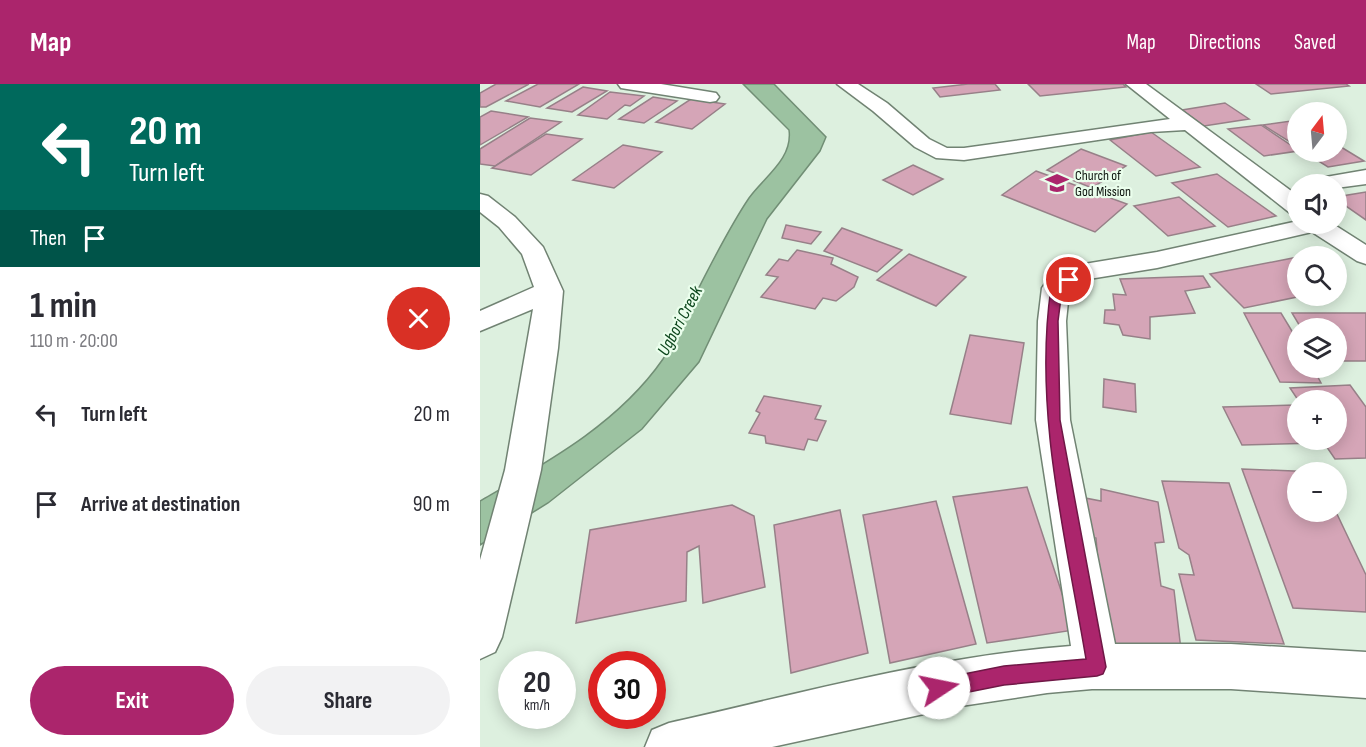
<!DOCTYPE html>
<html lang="en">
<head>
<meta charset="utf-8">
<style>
	body { margin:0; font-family:"Sofia Sans Condensed",sans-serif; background:#f2f2f3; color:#2b2b33; height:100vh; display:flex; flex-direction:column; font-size:22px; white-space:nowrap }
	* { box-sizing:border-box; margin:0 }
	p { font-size:20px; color:#7c7c81 }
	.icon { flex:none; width:33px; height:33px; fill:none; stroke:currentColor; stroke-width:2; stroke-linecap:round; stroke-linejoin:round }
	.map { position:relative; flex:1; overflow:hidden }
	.panel { display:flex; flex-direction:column; background:#fff; width:480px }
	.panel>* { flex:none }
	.top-card { background:#00695c; color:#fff; overflow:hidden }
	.needle { width:39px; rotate:16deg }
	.fabs { position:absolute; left:807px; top:18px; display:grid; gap:12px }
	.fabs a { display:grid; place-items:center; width:60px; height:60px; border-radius:50%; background:#fff; box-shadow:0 3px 15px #0003; font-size:30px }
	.speed { position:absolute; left:18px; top:567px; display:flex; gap:12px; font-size:30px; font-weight:700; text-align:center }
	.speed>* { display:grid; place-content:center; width:78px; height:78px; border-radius:50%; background:#fff; box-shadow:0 3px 15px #0003; line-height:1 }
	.speed small { font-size:15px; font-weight:400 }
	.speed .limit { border:9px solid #d22; background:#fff; color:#111 }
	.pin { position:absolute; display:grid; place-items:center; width:51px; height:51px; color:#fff; margin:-26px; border:3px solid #fff; border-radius:50%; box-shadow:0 2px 6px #0007 }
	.me { position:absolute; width:66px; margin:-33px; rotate:79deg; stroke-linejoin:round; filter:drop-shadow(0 0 4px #0008) }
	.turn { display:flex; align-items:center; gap:21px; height:126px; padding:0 30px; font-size:27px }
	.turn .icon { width:78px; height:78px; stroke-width:2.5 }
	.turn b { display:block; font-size:42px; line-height:51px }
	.then { display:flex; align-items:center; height:57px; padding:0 30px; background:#0003; gap:12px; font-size:22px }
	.round { display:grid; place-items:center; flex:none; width:63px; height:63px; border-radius:32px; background:#f2f2f3 }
	.headline { display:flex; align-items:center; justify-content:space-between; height:102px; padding:0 30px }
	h1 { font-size:36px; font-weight:700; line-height:45px }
	.button { display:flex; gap:12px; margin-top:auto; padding:12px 30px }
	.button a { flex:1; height:69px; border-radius:36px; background:#ab256c; color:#fff; font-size:24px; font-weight:700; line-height:69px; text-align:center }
	.button a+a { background:#f2f2f3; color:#2b2b33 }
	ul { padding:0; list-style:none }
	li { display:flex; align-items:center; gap:18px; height:90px; padding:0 30px }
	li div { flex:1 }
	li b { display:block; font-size:22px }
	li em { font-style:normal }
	header { display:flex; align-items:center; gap:36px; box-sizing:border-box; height:84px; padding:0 30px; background:#ab256c; color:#fff }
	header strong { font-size:28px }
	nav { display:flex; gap:33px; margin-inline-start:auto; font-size:21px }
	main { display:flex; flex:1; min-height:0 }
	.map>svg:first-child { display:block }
</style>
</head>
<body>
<header>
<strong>Map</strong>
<nav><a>Map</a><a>Directions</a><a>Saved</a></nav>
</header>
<main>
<section class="panel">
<div class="top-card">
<div class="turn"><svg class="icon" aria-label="left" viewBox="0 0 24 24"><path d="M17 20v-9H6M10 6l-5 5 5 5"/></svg><div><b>20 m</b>Turn left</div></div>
<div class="then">Then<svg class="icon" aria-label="arrive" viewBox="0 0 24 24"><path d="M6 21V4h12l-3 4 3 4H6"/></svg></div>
</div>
<div class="headline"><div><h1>1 min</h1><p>110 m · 20:00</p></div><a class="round" style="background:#d93025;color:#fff"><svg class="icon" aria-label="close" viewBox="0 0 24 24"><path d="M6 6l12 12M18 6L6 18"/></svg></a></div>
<ul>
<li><svg class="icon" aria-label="left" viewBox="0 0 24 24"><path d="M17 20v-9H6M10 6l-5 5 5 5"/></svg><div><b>Turn left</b></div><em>20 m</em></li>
<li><svg class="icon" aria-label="arrive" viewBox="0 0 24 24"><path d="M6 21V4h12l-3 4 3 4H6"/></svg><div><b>Arrive at destination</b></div><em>90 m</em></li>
</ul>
<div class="button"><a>Exit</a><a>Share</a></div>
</section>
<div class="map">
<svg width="886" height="663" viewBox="0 0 886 663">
	<rect width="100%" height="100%" fill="#ddf0df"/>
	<path fill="#9cc2a1" stroke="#718e75" stroke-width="1.5" d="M 263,0 L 294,0 L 346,53 L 340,67 L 287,135 L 219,278 L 162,345 L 68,419 L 0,461 L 0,417 C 66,379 138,340 183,275 C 193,261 199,242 207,227 C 226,190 246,148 269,114 C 284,93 313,75 309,46 Z"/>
	<g fill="#d5a5b7" stroke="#978088" stroke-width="1.5">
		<polygon points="16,0 49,0 6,23 0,23 0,9"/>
		<polygon points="58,0 99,0 60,23 26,17"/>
		<polygon points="488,0 515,0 520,6 460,13 453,4"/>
		<polygon points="548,0 643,0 646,3 560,12"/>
		<polygon points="776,0 866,0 869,2 791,10"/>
		<polygon points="103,3 127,7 92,28 67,24"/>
		<polygon points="130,8 164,12 150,22 145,21 127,35 98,31"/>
		<polygon points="173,13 197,17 164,39 139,35"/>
		<polygon points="211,15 245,20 212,45 176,38"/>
		<polygon points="745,19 769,35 724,42 702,26"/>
		<polygon points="11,27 48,33 0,61 0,33"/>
		<polygon points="50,34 81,38 15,82 0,80 0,65"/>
		<polygon points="818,36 818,63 783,41"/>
		<polygon points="781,41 818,66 818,67 784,72 748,45"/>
		<polygon points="671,48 720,83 676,92 630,56"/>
		<polygon points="66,50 102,55 51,91 12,84"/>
		<polygon points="856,60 884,77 848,83 824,68 856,68"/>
		<polygon points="143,61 182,68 134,104 93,96"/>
		<polygon points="601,65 646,82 612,104 567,86"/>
		<polygon points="433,81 463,95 433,111 403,96"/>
		<polygon points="556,87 647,120 615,148 522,111"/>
		<polygon points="737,90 796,132 748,143 692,99"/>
		<polygon points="886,108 886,136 856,115 856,113"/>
		<polygon points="699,113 735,142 688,152 654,122"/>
		<polygon points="306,141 341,148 331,160 302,154"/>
		<polygon points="362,144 422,166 397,188 344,167"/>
		<polygon points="317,166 353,174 351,180 378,193 374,203 356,217 343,214 335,225 281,213 298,193 286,191 299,175 308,177"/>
		<polygon points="429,170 486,193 456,222 397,196"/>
		<polygon points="818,173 818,212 822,212 764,224 730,190"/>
		<polygon points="723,192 730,203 705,207 715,229 670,233 670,255 643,251 639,241 624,239 625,226 635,226 633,210 646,211 640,195"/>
		<polygon points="764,229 801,229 818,257 818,284 833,284 841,299 800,298"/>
		<polygon points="812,229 886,229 886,277 856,277 856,244 821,244"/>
		<polygon points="490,251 544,259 531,340 470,330"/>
		<polygon points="624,295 655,300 656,328 623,323"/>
		<polygon points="870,301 886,323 886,374 855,375 842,356 856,356 856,316 818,316 810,304"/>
		<polygon points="284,312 341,322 335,335 346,337 337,357 328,355 324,366 286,359 285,352 269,349 280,329 276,327"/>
		<polygon points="815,321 818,325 818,356 836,356 838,359 762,361 743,323"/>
		<polygon points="762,385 838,388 818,388 818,428 856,428 886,491 886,528 813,524"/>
		<polygon points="682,397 749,399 804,560 716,556 699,490 714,491 709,471 699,464"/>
		<polygon points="547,403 594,546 507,559 473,413"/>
		<polygon points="621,405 678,418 684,458 675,459 681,502 694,506 701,566 625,562 616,454 604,451 605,414 621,417"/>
		<polygon points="456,417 496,560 410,579 383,431"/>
		<polygon points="252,421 274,432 285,503 223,519 219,462 207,468 206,517 96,539 110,446"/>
		<polygon points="360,426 388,569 311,589 294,441"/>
	</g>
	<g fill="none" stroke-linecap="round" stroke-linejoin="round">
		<g stroke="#718373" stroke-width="3">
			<g id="minor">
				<polygon points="138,0 181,0 230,8 236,9 239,13 236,17 230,18 147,5 141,4"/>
				<polygon points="357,0 378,0 407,19 449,55 467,64 484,64 690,35 646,0 666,0 818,112 818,131 810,129 705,46 671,48 484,76 456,74 435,63 393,27"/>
				<polygon points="886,86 886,100 856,104 856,100 831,100 834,95"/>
				<polygon points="0,110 8,112 35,133 63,163 83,207 78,264 61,386 22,553 15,568 0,575 0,476 25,386 53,225 0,247 0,227 54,203 42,170 19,143 0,128"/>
				<path d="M 818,137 L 818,140 L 853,140 L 886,161 L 886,180 L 877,177 L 832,148 L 677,184 L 609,195 L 589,208 L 586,237 L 590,336 L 635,560 L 751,560 L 886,568 L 886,614 L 751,605 L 612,605 L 567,609 L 481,622 L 292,663 L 165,663 L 172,646 L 189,639 C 322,609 456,572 591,562 L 556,336 L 558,237 L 562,204 L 566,198 L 592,182 L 677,168 Z"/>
			</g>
		</g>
		<use href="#minor" fill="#fff" fill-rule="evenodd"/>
	</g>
	<path fill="#ab256c" stroke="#6f1846" stroke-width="1.5" d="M 589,193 L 594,196 L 582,206 L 578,237 L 580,336 L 626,583 L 623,590 L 617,592 L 524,601 L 459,614 L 452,611 L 449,604 L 452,598 L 459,595 L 524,582 L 606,575 C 586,455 553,326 571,204 Z"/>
	<defs>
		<g id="school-bare" transform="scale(1.8)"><path d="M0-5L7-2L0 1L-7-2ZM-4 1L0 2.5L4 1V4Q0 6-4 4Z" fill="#ab256c" stroke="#eafeec" stroke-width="2.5" paint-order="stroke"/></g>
	</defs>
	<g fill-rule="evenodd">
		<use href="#school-bare" x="577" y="99"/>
	</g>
	<g text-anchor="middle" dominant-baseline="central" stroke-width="4.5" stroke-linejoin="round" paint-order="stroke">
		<g font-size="14" fill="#0d140e" stroke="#eafeec" text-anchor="start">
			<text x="595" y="91">Church of<tspan x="595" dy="16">God Mission</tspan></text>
		</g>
		<g font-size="18" font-style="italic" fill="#0d471d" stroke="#eafeec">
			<text transform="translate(200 237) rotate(-62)">Ugbori Creek</text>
		</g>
	</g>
</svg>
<div class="fabs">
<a><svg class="needle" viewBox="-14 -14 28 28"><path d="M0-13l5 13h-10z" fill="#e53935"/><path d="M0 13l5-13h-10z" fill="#7c7c81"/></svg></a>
<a><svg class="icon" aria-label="sound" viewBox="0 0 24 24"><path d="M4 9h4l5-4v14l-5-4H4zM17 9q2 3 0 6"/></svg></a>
<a><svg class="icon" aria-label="search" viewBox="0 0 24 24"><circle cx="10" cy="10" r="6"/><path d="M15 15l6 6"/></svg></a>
<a><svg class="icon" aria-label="layers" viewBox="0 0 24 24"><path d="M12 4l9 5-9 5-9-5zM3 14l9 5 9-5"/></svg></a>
<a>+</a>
<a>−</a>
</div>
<div class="speed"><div>20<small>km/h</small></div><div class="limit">30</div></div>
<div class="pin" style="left:589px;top:196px;background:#d93025"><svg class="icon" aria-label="arrive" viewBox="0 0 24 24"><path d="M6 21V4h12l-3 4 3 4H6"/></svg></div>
<svg class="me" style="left:459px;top:604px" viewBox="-20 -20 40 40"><circle r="19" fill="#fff"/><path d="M0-13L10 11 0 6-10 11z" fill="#ab256c"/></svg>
</div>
</main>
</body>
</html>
